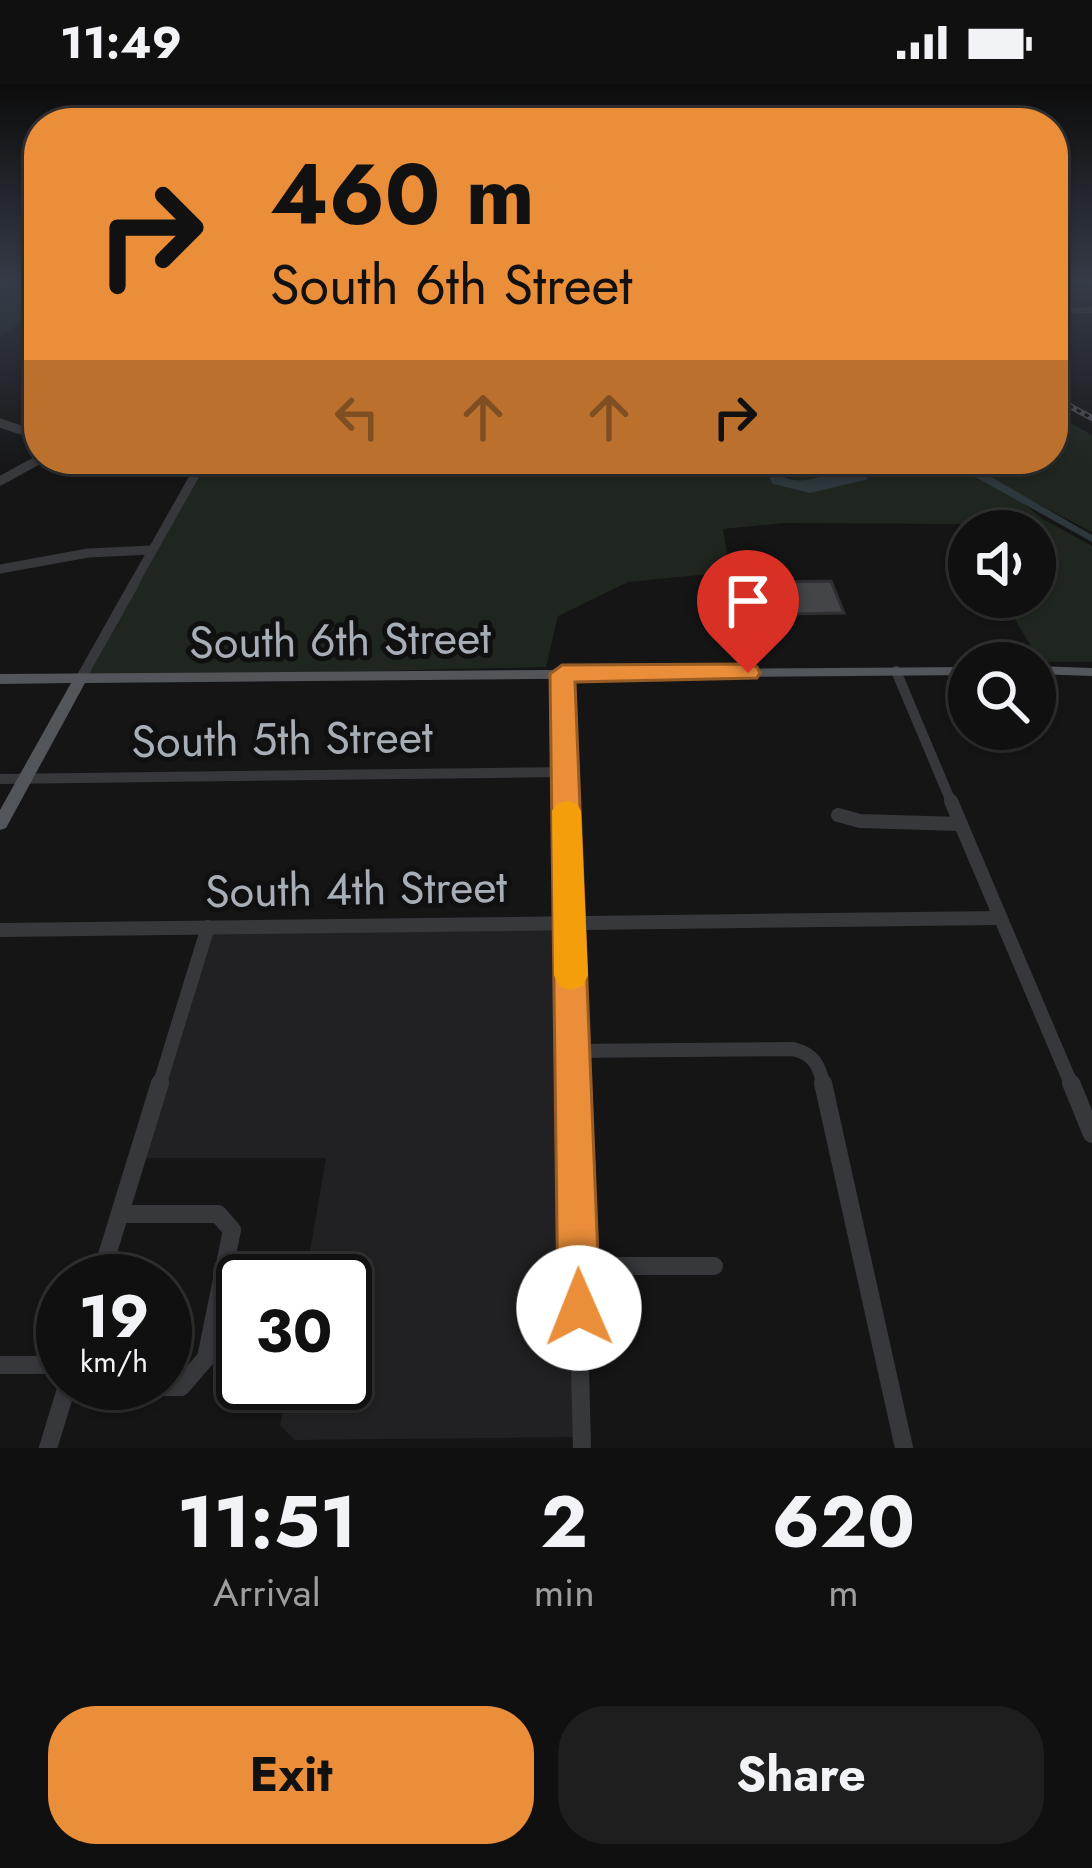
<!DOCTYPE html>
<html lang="en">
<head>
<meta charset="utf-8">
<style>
	body { margin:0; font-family:Jost,sans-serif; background:#1e1e1e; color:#f1f3f6; height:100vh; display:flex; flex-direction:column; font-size:45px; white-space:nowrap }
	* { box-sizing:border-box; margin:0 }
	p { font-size:39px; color:#9c9d9f }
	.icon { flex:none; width:66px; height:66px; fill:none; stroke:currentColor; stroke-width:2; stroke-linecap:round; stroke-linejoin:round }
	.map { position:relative; height:1364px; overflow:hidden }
	.panel { display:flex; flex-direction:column; background:#101010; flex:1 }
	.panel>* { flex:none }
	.banner { position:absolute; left:24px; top:24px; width:1044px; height:366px; border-radius:48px; box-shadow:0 3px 9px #0004,0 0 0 3px #303030; background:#ea8e39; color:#111; overflow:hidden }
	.fabs { position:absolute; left:948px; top:426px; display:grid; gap:24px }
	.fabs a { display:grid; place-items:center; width:108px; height:108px; border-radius:50%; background:#101010; box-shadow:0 3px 9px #0004,0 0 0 3px #303030; font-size:60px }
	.speed { position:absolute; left:36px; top:1170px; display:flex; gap:24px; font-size:60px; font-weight:700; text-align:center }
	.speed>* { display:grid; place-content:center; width:156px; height:156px; border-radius:50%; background:#101010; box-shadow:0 3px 9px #0004,0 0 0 3px #303030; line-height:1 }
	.speed small { font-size:30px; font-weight:400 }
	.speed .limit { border:6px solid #111; border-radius:18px; background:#fff; color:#111 }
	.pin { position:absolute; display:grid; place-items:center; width:102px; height:102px; color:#fff; margin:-123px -51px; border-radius:50% 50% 50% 0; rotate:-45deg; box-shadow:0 0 12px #0007 }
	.pin .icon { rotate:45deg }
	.me { position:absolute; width:132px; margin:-66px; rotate:359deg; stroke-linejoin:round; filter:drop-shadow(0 0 9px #0008) }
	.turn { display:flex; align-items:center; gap:42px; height:252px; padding:0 48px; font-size:54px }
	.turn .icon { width:156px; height:156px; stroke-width:2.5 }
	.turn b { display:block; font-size:84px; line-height:102px }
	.lanes { display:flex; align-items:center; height:114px; padding:0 48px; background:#0003; justify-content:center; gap:60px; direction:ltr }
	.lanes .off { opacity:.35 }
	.eta { display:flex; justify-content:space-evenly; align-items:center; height:204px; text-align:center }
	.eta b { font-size:72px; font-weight:700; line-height:84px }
	.button { display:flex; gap:24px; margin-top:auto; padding:24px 48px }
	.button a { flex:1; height:138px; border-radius:48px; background:#ea8e39; color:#111; font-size:48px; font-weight:700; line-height:138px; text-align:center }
	.button a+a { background:#1e1e1e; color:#f1f3f6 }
	.status { display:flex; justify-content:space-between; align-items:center; height:84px; padding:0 60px; background:#101010; direction:ltr }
	.status svg { height:33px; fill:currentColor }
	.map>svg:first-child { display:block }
</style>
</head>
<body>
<div class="status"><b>11:49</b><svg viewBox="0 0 49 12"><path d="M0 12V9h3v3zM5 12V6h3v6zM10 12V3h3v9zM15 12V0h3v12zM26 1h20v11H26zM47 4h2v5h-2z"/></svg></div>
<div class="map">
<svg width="1092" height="1364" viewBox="0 0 1092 1364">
	<rect width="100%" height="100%" fill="#151516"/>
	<polygon fill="#212123" points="570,839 582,1353 295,1356 280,1341 288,1299 345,1299 345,1197 305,1197 326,1074 137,1074 208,843"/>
	<g fill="#1f261f">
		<polygon points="0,198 39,198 39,227 0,252"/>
		<polygon points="1053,329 1092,351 1092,448 993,396 1043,435 1092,462 1092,578 1040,578 1002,513 1035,513 1035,447 969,447 969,455 960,440 785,439 723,445 730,488 628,498 558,532 546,583 81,594 204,375 1053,375"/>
	</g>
	<g fill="#2d383c">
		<polygon points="943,375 960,375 1092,451 1092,458"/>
		<path d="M 766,387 C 778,387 782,394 793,396 C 818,400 846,375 869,395 L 810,409 L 773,400 Z"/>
	</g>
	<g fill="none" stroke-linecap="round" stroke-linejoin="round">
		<polyline stroke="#2d383c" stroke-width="3" points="851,375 957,386"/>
	</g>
	<polygon fill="#444549" stroke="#2f2f32" stroke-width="3" points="831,497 844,529 791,530 780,498"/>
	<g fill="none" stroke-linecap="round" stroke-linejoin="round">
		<polyline stroke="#36383b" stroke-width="6" points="1053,227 1092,226"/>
		<g stroke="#36383b" stroke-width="9">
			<polyline points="0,339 39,352"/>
			<polyline points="0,397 40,375"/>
			<polyline points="0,485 88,469 152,466"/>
			<polyline points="133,501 204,375"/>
		</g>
		<g stroke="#36383b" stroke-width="10">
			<polyline points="896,587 952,720"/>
			<polyline points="563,590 566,720"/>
			<polyline points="81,594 135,498"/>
			<polyline points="0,695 566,688"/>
		</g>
		<g stroke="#36383b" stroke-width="14">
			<polyline points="566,717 573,1002"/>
			<polyline points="951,717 1072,1002"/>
			<polyline points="838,731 860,737 961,740"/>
			<polyline points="0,846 1000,834"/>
			<path d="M 572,967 L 793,965 C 814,970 819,981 824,1002"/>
			<polyline points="159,1002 208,843"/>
		</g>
		<g stroke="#36383b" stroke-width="18">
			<polyline points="573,999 582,1364"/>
			<polyline points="823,999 904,1364"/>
			<polyline points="1071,999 1092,1050"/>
			<polyline points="578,1182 714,1182"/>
			<polyline points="99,1197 160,999"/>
			<polyline points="0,1281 63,1281"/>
			<polyline points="67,1304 181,1303 206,1274 232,1146 218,1130 120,1130"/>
			<polyline points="48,1364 68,1299"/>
		</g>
		<g fill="#52555a" fill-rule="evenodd">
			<polygon points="1035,582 1092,584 1092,592 1035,590"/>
			<polygon points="969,583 969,591 85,599 6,744 0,746 0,726 71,599 0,600 0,590"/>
		</g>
		<g stroke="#4b4e52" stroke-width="6">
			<polyline id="rail" points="1053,313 1092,334"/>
		</g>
		<use href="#rail" stroke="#101011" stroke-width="3" stroke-dasharray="4.5" stroke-linecap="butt"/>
	</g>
	<linearGradient id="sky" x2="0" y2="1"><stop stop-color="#0c0c0c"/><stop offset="0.51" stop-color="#353b47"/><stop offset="1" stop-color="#353b47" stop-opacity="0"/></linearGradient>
	<rect width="1092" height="389" fill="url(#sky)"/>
	<polygon fill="#ea8e39" stroke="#985c25" stroke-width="3" points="748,580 757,583 760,589 757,594 575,598 600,1224 594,1239 579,1245 564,1239 558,1224 550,590 562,581"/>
	<polygon fill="#f59e0b" points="567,717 577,720 581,727 588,891 583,902 571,906 559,902 554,891 552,727 557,720"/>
	<g text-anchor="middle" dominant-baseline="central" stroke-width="10" stroke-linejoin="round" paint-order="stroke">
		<g font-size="45" fill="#a7aeb6" stroke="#101011">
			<text transform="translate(340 556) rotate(-1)">South 6th Street</text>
			<text transform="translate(282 655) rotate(-1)">South 5th Street</text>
			<text transform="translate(356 805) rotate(-1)">South 4th Street</text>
		</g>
	</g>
</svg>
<div class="fabs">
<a><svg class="icon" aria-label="sound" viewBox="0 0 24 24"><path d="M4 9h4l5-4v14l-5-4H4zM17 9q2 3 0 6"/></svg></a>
<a><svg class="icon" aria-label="search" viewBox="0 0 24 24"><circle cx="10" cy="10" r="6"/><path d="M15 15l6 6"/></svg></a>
</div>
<div class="speed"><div>19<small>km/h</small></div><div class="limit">30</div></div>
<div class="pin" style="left:748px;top:589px;background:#d93025"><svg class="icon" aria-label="arrive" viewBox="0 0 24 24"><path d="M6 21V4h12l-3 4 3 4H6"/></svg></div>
<svg class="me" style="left:579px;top:1224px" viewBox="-20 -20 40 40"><circle r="19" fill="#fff"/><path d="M0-13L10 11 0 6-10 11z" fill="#ea8e39"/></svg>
<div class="banner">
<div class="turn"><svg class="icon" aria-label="right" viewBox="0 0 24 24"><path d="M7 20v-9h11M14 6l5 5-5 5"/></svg><div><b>460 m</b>South 6th Street</div></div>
<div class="lanes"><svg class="icon off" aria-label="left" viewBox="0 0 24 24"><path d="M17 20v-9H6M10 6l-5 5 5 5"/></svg><svg class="icon off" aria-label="ahead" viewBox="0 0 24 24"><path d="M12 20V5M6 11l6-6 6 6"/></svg><svg class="icon off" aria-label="ahead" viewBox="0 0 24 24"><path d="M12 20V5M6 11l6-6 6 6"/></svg><svg class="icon" aria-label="right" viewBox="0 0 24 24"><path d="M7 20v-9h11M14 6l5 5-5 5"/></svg></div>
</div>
</div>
<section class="panel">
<div class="eta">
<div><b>11:51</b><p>Arrival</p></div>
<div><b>2</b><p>min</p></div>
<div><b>620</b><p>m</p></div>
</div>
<div class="button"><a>Exit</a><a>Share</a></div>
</section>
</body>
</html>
